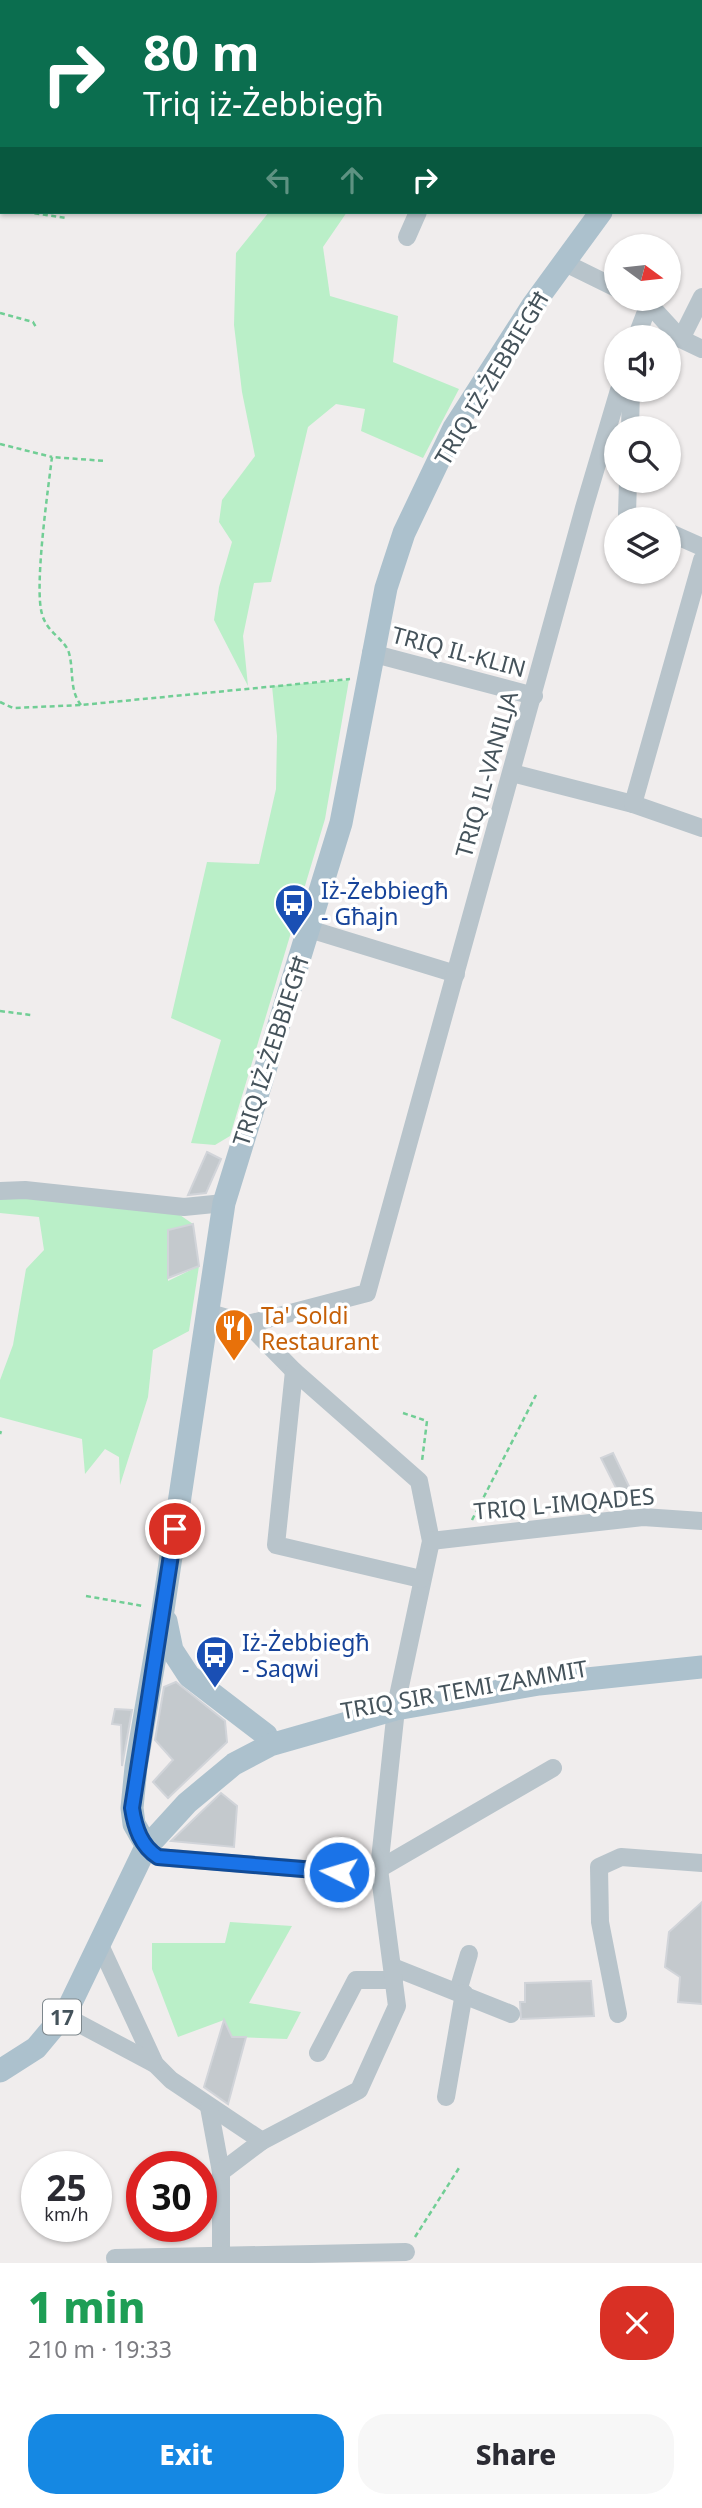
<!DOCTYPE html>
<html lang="en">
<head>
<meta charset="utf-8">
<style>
	body { margin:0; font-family:"Noto Sans",sans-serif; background:#f7f7f7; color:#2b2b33; height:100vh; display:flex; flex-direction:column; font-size:26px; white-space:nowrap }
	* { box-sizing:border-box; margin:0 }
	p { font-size:23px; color:#7c7c81 }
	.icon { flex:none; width:38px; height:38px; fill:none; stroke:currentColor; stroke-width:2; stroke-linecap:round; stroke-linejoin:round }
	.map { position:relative; height:2263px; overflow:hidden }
	.panel { display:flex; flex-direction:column; background:#fff; flex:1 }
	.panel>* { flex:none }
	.top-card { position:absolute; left:0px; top:0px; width:704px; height:214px; box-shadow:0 2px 5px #0004; background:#0b6e4f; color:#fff; overflow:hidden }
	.needle { width:46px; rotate:105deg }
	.fabs { position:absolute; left:604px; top:234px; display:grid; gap:14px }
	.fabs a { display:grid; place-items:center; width:77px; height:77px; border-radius:50%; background:#fff; box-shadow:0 2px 5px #0004; font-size:35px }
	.speed { position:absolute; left:21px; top:2151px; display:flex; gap:14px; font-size:35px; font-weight:700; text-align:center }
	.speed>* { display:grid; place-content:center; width:91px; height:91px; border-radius:50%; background:#fff; box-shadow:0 2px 5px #0004; line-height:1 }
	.speed small { font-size:18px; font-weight:400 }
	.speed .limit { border:10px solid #d22; background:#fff; color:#111 }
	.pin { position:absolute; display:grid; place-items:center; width:60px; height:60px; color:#fff; margin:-30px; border:4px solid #fff; border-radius:50%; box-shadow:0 2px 7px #0007 }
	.me { position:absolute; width:77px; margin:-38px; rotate:275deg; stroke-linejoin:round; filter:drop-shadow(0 0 5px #0008) }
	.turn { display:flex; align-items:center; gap:24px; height:147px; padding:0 28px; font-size:32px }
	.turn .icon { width:91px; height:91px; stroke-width:2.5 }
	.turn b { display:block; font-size:49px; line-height:60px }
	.lanes { display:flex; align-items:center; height:66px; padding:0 28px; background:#0003; justify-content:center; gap:35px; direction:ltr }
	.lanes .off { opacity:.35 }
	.round { display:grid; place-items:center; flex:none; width:74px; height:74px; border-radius:28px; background:#f7f7f7 }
	.headline { display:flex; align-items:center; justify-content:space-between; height:119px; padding:0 28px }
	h1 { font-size:42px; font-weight:800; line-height:52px; color:#1e9e55 }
	.action { display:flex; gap:14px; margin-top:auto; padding:14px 28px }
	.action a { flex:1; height:80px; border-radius:28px; background:#1588e3; color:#fff; font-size:28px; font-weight:800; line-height:80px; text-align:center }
	.action a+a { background:#f7f7f7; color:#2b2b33 }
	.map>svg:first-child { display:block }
</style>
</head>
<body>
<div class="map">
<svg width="702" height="2263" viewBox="0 0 702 2263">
	<rect width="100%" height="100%" fill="#f0eded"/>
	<g fill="#baefc8">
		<polygon points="341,0 635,0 339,2"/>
		<polygon points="269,212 347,212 323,247 330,296 398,316 393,362 459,389 423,458 361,431 365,409 336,404 308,427 271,582 254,583 243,636 248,686 214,620 219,587 232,542 219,522 222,500 255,456 242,392 234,325 236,253"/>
		<polygon points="349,680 325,819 230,1136 215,1145 191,1143 221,1040 171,1018 207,862 259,864 276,789 277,736 272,686"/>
		<polygon points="0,1198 41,1199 177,1213 193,1224 167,1231 168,1281 199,1266 189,1331 153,1350 148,1397 120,1485 119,1457 105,1449 85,1474 82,1439 0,1417 0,1380 13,1345 26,1269 44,1250 39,1217 0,1213"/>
		<polygon points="230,1922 292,1926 249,2003 301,2012 287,2039 232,2037 224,2020 178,2037 152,1969 152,1943 225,1943"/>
	</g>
	<g fill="#c4c9cd" stroke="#d1d4d9" stroke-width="2">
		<polygon points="207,1152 221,1159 206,1193 188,1195"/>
		<polygon points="193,1224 199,1266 168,1278 168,1230"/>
		<polygon points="613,1453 636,1501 625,1506 601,1458"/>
		<polygon points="176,1682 225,1721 227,1742 168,1798 153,1782 173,1760 155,1740 164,1687"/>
		<polygon points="115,1709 132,1710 122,1766 121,1725 112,1724"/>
		<polygon points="221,1793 237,1806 234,1847 171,1841"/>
		<polygon points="702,1902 702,2004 678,2002 680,1977 665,1967 669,1932"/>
		<polygon points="591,1981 594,2016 521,2019 520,2002 525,2002 525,1983"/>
		<polygon points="224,2020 232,2037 246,2037 228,2104 204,2087"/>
	</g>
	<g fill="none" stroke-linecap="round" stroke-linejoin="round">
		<g stroke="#71ce95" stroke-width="2.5" stroke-dasharray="5 3.5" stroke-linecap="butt">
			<polyline points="0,206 2,207"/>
			<polyline points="26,212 67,218"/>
			<polyline points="0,313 33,322 37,329"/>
			<polyline points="0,444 52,457"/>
			<polyline points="0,702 13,708 81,705 350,679"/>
			<path d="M 81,705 C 69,690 74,671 69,653 C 65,639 47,633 42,614 C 34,587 48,490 52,457 L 106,461"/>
			<polyline points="0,1011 31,1015"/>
			<polyline points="403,1413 427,1421 422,1461"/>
			<polyline points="0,1434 1,1431"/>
			<polyline points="472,1520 536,1395"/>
			<polyline points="86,1596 143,1606"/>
			<polyline points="415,2237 459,2168"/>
		</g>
		<g stroke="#b8c4cb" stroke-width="18">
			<polyline points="189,0 194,2"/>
			<polyline points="51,2 52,0"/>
			<polyline points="0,187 2,181"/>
			<polyline points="407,237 418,212"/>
			<polyline points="563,262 616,288"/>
			<polyline points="640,299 649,304 681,339 702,349"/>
			<polyline points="636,338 649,304"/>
			<polyline points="681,339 702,297"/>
			<polyline points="630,429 631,390"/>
			<polyline points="628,481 627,514 640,520"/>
			<polyline points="668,532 702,547"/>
			<polyline points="371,653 534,696"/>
			<polyline points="512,773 633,804 702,828"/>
			<polyline points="633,804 702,560"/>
			<polyline points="309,929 456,974"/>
			<polyline points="0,1191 25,1190 184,1207 224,1203"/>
			<polyline points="206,1312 248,1324 367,1293 584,508 619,390"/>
			<polyline points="248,1324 294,1371 419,1481 431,1541 398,1696"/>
			<polyline points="294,1371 276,1545 421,1579"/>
			<polyline points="431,1541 643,1517 702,1521"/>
			<polyline points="142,1838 145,1849 158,1857 365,1874 379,1869 553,1768"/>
			<polyline points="99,1943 155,2064 171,2080 262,2141"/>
			<polyline points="393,1967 511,2014"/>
			<polyline points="458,1991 469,1954"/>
			<polyline points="67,2011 76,2022 155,2064"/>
			<polyline points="618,2014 600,1922 599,1867 621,1857 702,1863"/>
			<polyline points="318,2053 356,1980 394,1980"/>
			<polyline points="446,2097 464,1993"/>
			<polyline points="209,2107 221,2172 221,2263"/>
			<polyline points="221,2172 262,2141 359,2090 397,2006 379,1869 396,1709"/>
			<polyline points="115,2258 406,2252"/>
		</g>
		<g stroke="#acc1cd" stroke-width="23">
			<polyline points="702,80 702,79"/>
			<polyline points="166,1621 172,1650 189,1676 266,1735"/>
			<polyline points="142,1838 134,1824 132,1808 136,1767 163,1610 224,1203 341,823 386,588 404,533 454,428 533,305 601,212"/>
			<polyline points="0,2071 36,2048 67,2011 145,1849 187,1803 234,1764 270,1745 396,1709 539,1684 702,1667"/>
		</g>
	</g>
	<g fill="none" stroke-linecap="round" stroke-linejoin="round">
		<g stroke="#114b97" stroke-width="18">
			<path id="route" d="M 175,1529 L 132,1808 C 135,1828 141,1846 158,1857 L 339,1872"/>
		</g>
		<use href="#route" stroke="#1a73e8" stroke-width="12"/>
	</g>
	<defs>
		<g id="bus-pin" transform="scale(2.0125)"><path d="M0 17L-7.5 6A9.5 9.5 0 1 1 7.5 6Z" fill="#1a4fb4" stroke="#fff"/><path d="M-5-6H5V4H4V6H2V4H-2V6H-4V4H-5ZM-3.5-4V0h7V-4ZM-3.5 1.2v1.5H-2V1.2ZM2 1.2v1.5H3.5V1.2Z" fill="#fff"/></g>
		<g id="restaurant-pin" transform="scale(2.0125)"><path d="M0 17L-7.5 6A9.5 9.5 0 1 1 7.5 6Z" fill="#e8710a" stroke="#fff"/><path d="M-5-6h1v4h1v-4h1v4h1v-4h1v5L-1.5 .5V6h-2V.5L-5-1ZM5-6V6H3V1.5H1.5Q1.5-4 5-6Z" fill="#fff"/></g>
	</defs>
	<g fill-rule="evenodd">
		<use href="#bus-pin" x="294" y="903"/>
		<use href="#restaurant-pin" x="234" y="1328"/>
		<use href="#bus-pin" x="215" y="1655"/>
	</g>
	<g text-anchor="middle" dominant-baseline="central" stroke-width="7" stroke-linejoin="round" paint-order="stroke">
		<rect fill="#fff" stroke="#7d878c" stroke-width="2" x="43" y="1999.5" width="38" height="35" rx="5"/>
		<g font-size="21" font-weight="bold" fill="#45535b">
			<text x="62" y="2017">17</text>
		</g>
		<g font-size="23" fill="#45535b" stroke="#fff">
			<text transform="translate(491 378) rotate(-59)">TRIQ IŻ-ŻEBBIEGĦ</text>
			<text transform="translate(459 651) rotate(15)">TRIQ IL-KLIN</text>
			<text transform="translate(486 774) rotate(-74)">TRIQ IL-VANILJA</text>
			<text transform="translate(270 1051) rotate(-72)">TRIQ IŻ-ŻEBBIEGĦ</text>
			<text transform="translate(564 1503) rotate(-5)">TRIQ L-IMQADES</text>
			<text transform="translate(464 1689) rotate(-10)">TRIQ SIR TEMI ZAMMIT</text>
		</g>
		<g font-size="23" fill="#164399" stroke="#fff" text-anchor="start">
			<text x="321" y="890">Iż-Żebbiegħ<tspan x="321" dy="26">- Għajn</tspan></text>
			<text x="242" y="1642">Iż-Żebbiegħ<tspan x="242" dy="26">- Saqwi</tspan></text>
		</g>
		<g font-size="23" fill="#c56008" stroke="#fff" text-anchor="start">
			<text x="261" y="1315">Ta' Soldi<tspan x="261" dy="26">Restaurant</tspan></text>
		</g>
	</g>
</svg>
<div class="fabs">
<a><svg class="needle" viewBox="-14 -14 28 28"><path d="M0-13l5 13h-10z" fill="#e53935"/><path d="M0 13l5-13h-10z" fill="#7c7c81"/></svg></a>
<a><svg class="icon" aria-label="sound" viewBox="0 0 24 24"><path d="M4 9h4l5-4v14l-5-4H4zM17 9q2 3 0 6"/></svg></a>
<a><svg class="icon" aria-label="search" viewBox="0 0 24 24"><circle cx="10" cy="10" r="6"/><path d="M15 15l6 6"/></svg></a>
<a><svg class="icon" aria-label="layers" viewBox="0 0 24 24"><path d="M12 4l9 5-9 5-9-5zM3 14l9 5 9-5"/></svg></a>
</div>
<div class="speed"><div>25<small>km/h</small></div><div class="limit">30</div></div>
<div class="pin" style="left:175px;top:1529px;background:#d93025"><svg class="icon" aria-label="arrive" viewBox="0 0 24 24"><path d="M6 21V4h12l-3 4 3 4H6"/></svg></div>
<svg class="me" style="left:339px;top:1872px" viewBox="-20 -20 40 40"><circle r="17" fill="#1a73e8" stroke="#fff" stroke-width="3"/><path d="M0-11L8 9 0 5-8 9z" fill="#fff"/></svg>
<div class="top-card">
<div class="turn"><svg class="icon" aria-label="right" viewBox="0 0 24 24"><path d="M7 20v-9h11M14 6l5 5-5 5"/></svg><div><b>80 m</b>Triq iż-Żebbiegħ</div></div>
<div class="lanes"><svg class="icon off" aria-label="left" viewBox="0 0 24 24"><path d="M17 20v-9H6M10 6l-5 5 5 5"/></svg><svg class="icon off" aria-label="ahead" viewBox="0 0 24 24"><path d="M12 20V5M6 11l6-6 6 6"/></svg><svg class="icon" aria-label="right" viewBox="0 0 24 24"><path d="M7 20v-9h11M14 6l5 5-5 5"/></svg></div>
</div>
</div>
<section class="panel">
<div class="headline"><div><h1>1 min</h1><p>210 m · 19:33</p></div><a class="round" style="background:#d93025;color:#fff"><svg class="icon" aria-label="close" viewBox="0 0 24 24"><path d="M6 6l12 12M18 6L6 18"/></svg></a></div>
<div class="action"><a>Exit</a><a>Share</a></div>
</section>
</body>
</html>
